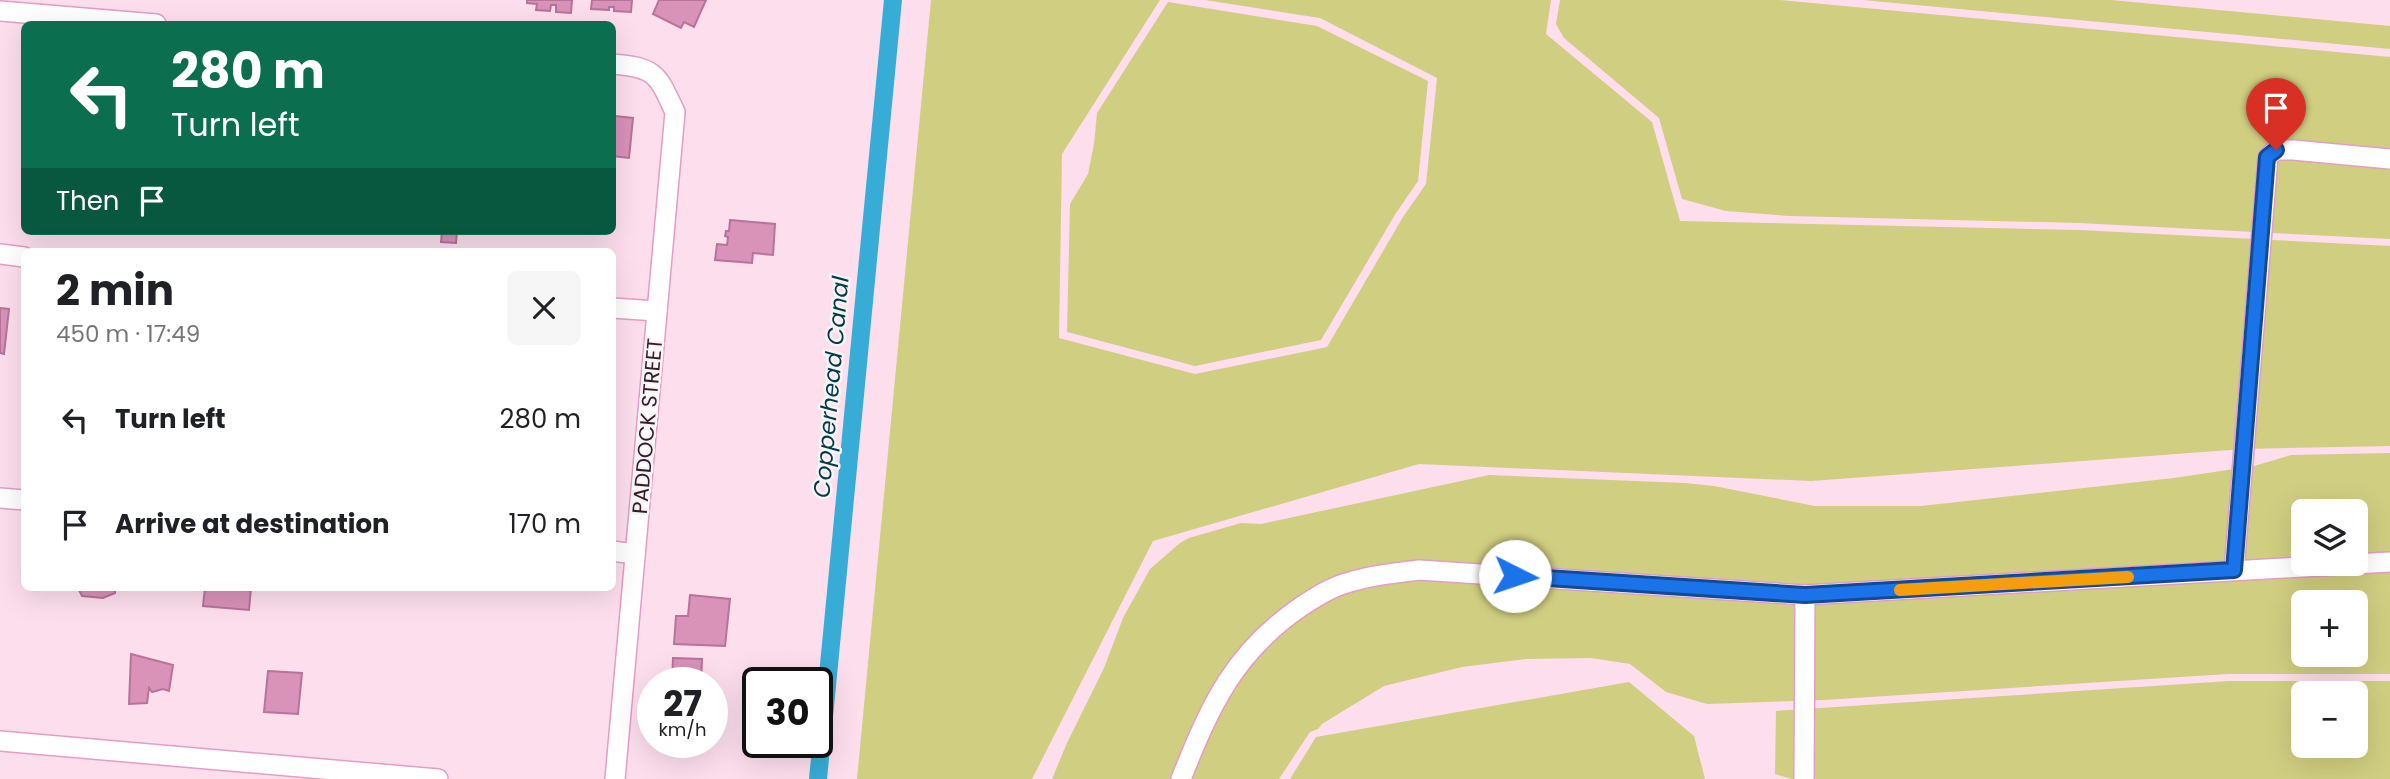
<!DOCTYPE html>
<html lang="en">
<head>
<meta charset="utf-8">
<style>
	body { margin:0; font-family:Poppins,sans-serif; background:#f6f6f6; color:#202124; height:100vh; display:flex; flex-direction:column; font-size:26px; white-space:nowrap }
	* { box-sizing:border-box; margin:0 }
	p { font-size:23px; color:#757577 }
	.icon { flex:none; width:38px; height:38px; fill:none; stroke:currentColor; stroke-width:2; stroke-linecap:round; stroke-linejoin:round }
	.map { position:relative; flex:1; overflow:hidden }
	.panel { position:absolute; left:21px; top:248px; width:595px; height:343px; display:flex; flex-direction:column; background:#fff; border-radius:10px; box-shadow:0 7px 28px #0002 }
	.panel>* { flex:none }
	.top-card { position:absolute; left:21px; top:21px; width:595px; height:214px; border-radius:10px; box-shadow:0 7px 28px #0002; background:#0b6e4f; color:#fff; overflow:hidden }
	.fabs { position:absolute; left:2291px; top:499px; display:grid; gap:14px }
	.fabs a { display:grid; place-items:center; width:77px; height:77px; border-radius:10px; background:#fff; box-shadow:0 7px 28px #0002; font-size:35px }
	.speed { position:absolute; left:637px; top:667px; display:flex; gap:14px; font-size:35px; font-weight:700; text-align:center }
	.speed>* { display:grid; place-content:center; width:91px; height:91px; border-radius:50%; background:#fff; box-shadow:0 7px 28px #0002; line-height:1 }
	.speed small { font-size:18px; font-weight:400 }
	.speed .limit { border:4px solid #111; border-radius:10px; background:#fff; color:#111 }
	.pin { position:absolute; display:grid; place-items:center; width:60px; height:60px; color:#fff; margin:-72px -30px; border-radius:50% 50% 50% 0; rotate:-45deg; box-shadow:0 0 7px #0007 }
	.pin .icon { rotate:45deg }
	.me { position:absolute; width:77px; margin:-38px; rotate:94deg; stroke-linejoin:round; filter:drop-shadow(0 0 5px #0008) }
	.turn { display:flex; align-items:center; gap:24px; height:147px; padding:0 35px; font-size:32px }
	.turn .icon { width:91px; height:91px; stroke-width:2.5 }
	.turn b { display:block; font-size:49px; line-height:60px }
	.then { display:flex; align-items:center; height:66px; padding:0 35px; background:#0003; gap:14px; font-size:26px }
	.round { display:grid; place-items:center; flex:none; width:74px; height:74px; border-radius:10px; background:#f6f6f6 }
	.headline { display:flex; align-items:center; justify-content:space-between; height:119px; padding:0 35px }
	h1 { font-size:42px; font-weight:700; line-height:52px }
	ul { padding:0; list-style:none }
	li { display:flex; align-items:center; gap:21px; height:105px; padding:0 35px }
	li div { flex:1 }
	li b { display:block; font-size:26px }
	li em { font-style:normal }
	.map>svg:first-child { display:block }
</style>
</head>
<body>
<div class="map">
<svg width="2390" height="779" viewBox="0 0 2390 779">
	<rect width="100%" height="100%" fill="#fddeed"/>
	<g fill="#d0ce80" fill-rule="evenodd">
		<polygon points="931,0 1160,0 1062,154 1059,338 1195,374 1327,347 1403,217 1426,184 1437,78 1320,18 1205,0 1551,0 1546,34 1652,122 1680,221 2079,230 2390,246 2390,446 2243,449 1811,481 1419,464 1153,541 1032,779 857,779"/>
		<polygon points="1560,0 1780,0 2390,57 2390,239 2079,223 1789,216 1726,211 1682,199 1659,118 1564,38 1556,24"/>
		<polygon points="1863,0 2111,0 2390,26 2390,49"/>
		<polygon points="1168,2 1317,26 1428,81 1418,181 1396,213 1321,340 1195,366 1067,332 1070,204 1088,174 1094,144 1097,113"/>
		<path d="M 2390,453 L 2390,674 L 2228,674 L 1824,700 L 1707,704 L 1666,692 L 1630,664 L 1591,658 L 1527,659 L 1462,667 L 1384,686 L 1322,724 L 1318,729 L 1310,732 L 1279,779 L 1052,779 L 1067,743 L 1104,668 L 1123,618 L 1150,569 L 1180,543 L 1189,538 L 1241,523 L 1261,524 L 1489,475 L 1685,483 L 1714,486 L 1815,506 L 1921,506 L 2174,478 L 2254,466 L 2291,455 ZM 2303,511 L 2356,511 L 2356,564 L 2303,564 ZM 2303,602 L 2356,602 L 2356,654 L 2303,654 Z"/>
		<path d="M 2229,681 L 2390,681 L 2390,779 L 1792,779 L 1775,774 L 1776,711 ZM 2303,693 L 2356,693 L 2356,746 L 2303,746 Z"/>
		<polygon points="1629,682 1694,736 1705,779 1290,779 1316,737"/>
	</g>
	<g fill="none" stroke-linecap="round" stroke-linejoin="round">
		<polyline stroke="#36acd6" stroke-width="18" points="818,779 893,0"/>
	</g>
	<g fill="#d992b8" stroke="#b77398" stroke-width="2">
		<polygon points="527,0 572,0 571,13 556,12 556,5 551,5 550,11 536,10 537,4 527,3"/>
		<polygon points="592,0 632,0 631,12 614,11 614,7 609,7 609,10 591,9"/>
		<polygon points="659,0 706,0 694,27 684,22 681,28 653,14"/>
		<polygon points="615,116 633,118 629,158 612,156 612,120 615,120"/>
		<polygon points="730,220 775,224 773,255 753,253 752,263 715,260 717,244 727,245 728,237 725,236 726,231 729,231"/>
		<polygon points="442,231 457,231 456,243 441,242"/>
		<polygon points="0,308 9,309 4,354 0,353"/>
		<polygon points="78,588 115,588 115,593 103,598 82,596"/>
		<polygon points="205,588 251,588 249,610 203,606"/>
		<polygon points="690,595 730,599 725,646 674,644 676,616 688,616"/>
		<polygon points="131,654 173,665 169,691 163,689 152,692 149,688 147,703 129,704"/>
		<polygon points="673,658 702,659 701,682 672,682"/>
		<polygon points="268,671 302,673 298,714 264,712"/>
	</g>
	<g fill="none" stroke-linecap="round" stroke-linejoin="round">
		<g stroke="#e59dc3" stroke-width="22">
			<g id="minor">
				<polyline points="0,11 156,24"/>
				<path d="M 612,64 C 657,67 658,76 675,112 L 615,779"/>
				<polyline points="0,254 24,257"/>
				<polyline points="612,308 657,311"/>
				<polyline points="0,498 24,500"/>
				<polyline points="612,551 635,554"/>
				<polyline points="2234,570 2268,157 2276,150 2293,150 2390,159"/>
				<polyline points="0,741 438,779"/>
				<path d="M 1181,779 C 1210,706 1234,652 1302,606 C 1316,597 1333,586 1350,582 C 1372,575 1396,573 1419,570 L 1805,595 L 2390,562"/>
				<polyline points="1804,779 1805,595"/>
			</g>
		</g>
		<use href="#minor" stroke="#fff" stroke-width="19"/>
	</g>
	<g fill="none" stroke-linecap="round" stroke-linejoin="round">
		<g stroke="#114b97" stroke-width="18">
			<polyline id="route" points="1515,576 1805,595 2234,570 2267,157 2276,150"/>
		</g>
		<use href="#route" stroke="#1a73e8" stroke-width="12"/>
		<polyline stroke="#f59e0b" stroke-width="12" points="1900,590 2128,577"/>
	</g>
	<g text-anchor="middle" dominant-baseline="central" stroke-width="5" stroke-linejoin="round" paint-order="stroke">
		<g font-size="21" fill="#371b2a" stroke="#f5f5f5">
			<text transform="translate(647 426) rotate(-85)">PADDOCK STREET</text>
		</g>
		<g font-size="23" font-style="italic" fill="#04394a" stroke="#f5f5f5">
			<text transform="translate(831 387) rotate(-85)">Copperhead Canal</text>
		</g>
	</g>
</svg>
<div class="fabs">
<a><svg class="icon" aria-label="layers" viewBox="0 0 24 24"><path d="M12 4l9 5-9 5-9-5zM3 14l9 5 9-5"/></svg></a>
<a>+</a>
<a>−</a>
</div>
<div class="speed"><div>27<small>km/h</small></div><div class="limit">30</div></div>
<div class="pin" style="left:2276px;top:150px;background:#d93025"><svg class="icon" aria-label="arrive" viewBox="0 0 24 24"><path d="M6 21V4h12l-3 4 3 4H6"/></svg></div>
<svg class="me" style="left:1515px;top:576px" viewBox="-20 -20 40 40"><circle r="19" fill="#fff"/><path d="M0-13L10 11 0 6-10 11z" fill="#1a73e8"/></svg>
<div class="top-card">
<div class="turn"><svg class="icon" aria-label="left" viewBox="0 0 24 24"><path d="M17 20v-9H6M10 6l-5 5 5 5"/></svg><div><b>280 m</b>Turn left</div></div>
<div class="then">Then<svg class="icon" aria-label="arrive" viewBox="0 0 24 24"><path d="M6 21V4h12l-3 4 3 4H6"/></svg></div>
</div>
<section class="panel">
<div class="headline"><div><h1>2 min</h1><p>450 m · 17:49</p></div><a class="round"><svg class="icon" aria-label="close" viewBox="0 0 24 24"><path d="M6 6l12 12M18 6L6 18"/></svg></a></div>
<ul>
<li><svg class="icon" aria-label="left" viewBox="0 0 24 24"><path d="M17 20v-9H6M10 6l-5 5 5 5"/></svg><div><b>Turn left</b></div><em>280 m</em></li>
<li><svg class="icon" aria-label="arrive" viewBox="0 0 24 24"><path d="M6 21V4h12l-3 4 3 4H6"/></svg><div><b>Arrive at destination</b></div><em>170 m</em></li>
</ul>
</section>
</div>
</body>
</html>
